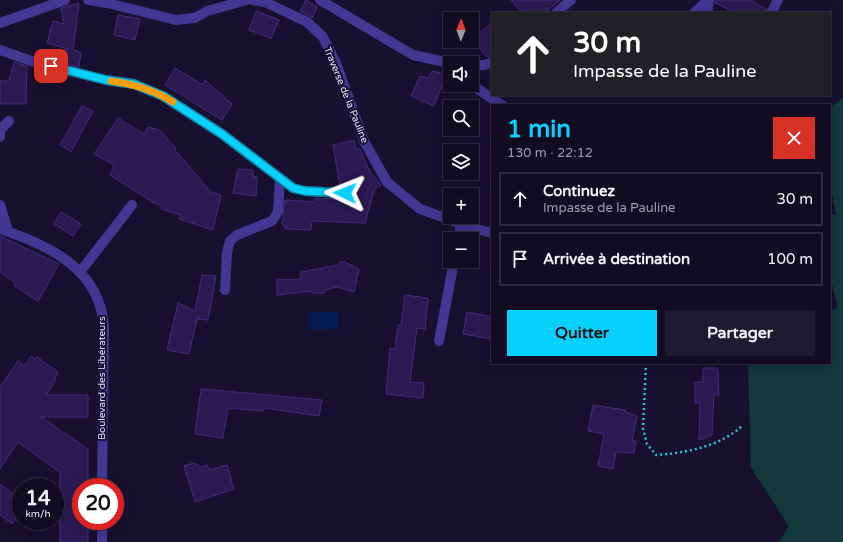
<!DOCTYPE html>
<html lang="fr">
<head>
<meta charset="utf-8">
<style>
	body { margin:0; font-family:"Varela Round",sans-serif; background:#1f1a30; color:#f1f3f6; height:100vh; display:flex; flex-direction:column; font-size:15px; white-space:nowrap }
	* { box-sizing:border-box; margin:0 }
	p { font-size:13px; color:#9c9ba6 }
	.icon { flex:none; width:22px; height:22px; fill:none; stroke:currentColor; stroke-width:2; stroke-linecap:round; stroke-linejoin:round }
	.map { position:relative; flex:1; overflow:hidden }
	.panel { position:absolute; left:491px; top:104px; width:340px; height:260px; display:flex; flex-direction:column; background:#120c23; border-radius:0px; box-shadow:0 2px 10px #0003,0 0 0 1px #312c41 }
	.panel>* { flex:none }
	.hud { position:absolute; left:491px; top:12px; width:340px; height:84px; border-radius:0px; box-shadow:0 2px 10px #0003,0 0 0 1px #312c41; background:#202124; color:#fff; overflow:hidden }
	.needle { width:26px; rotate:1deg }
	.tools { position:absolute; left:443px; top:12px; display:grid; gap:8px }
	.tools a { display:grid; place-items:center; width:36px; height:36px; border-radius:0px; background:#120c23; box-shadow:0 2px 10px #0003,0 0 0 1px #312c41; font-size:20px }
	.speed { position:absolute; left:12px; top:478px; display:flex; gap:8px; font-size:20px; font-weight:700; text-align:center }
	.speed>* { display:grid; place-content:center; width:52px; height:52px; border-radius:50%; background:#120c23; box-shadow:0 2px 10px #0003,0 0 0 1px #312c41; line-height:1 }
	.speed small { font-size:10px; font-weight:400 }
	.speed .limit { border:6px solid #d22; background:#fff; color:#111 }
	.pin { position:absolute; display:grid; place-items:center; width:34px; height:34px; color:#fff; margin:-17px; border-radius:8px; box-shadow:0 2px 6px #0006 }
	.me { position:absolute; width:44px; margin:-22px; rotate:272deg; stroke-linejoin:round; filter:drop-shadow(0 0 3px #0008) }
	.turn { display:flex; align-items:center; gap:14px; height:84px; padding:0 16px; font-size:18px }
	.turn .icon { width:52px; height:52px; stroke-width:2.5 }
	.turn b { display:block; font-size:28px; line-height:34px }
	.round { display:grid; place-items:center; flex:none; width:42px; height:42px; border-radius:0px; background:#1f1a30 }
	.summary { display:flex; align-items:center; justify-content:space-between; height:68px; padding:0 16px }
	h1 { font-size:24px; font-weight:700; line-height:30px; color:#09d1ff }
	.action { display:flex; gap:8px; margin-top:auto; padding:8px 16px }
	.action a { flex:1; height:46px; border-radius:0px; background:#09d1ff; color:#111; font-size:16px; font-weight:700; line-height:46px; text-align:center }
	.action a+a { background:#1f1a30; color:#f1f3f6 }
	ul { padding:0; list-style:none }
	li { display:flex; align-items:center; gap:12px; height:54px; margin:0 8px 6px; padding:0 8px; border:2px solid #312c41; border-radius:0px }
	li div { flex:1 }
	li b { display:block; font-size:15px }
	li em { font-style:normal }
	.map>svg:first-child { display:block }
</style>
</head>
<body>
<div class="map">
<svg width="843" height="542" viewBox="0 0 843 542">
	<rect width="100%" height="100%" fill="#18102f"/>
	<polygon fill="#12383a" points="843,98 843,542 779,542 789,526 751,468 748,364 830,363 830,312 838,307 830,277 830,215 836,215 830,182 830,107"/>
	<polygon fill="#061b51" points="308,312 339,312 339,329 309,330"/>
	<g fill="#2a1a52" stroke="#422a80">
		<polygon points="306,0 317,7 312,18 300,11"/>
		<polygon points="511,0 560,0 545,13 522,13"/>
		<polygon points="715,0 750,0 766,9 765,13 737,13 715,3"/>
		<polygon points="79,3 73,50 81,52 79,67 61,62 65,49 69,49 47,43 53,21 64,24 61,8"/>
		<polygon points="256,11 279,20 271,38 249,30"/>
		<polygon points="118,15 140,19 135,40 114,35"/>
		<polygon points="492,22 492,56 487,57 472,40"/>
		<polygon points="14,62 27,66 26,104 0,104 0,81 9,81"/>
		<polygon points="175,68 203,85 205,80 232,104 222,120 165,85"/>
		<polygon points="432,71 450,75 450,83 442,85 434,106 411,96 420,76 428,78"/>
		<polygon points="82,106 93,111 71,152 60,145"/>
		<polygon points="118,118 144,134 148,127 159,130 176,148 175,150 211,192 221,195 213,230 179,219 181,215 161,209 162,206 154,203 110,175 114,165 94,154"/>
		<polygon points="354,140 356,149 360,149 370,172 381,185 374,190 365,223 312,221 311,230 286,229 282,224 285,200 315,202 315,198 345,199 350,197 351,193 349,188 340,186 333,145"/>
		<polygon points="238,169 253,170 253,176 257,177 257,180 256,196 233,193"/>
		<polygon points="61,212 81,224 73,236 54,224"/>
		<polygon points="0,236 59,264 38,301 14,286 16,283 0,272"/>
		<polygon points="340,262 345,262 359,269 354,292 337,287 325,290 324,293 312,293 311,291 277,295 277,279 300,280 301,272 338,265"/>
		<polygon points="202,275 216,276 208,320 197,319 189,354 167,350 178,303 195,311"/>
		<polygon points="405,295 428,298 425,329 417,328 410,382 424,383 423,398 386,394 390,348 395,349 398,325 401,326"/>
		<polygon points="467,312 492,317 492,339 463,334"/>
		<polygon points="31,356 35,359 37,357 58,372 54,379 56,380 46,395 88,395 88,417 41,417 88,449 88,487 81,487 81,521 88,521 88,542 60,542 60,472 18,442 0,469 0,387 18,361 24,366"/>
		<polygon points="703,368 718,368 719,395 714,395 712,435 699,440 700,403 695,403 695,382 703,382"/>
		<polygon points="201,389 214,390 322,400 319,416 264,408 263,411 228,408 223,438 195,434"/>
		<polygon points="593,405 625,410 625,412 637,416 632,441 636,441 634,453 616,452 613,469 598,466 604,434 588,431"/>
		<polygon points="194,463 201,467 207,465 210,470 227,465 234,489 195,502 184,466"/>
		<polygon points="0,484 21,499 21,512 12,524 0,515"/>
	</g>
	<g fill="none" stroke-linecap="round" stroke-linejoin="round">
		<path stroke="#26c7cb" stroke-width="2.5" stroke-dasharray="2 3" stroke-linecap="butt" d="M 646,363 L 643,428 L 647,444 L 656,455 C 687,453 721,446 743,425"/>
		<g stroke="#423792" stroke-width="10">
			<polyline points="88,0 107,3 176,20 195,18 207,11 247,0"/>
			<polyline points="253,0 265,2 307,22 323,37 336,63 364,141 387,182 420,209 476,229 492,233"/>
			<polyline points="320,0 413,55 450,63"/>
			<polyline points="556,13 571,0"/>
			<polyline points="694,13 708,0"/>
			<polyline points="707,13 709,0"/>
			<polyline points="771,13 778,0"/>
			<polyline points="0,23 65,0"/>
			<polyline points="0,50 37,63 106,80 134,84 163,96 222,134 293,188 305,191 345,193"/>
			<polyline points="472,65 485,65 492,62"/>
			<polyline points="472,85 502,105"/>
			<polyline points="0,137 0,130 9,121"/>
			<polyline points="0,205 8,231"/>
			<path d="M 0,229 C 49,245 100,269 104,327 L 102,487"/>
			<polyline points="458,239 461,224"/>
			<polyline points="80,272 132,205"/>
			<polyline points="225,290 227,253 230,241 237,235 272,221 278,212 280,179"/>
			<polyline points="439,341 454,261"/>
			<polyline points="102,542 102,521"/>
		</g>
	</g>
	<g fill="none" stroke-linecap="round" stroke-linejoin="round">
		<g stroke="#0688a6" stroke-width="10">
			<polyline id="route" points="51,66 106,80 134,84 163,96 222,134 293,188 305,191 345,193"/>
		</g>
		<use href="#route" stroke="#09d1ff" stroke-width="7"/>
		<path stroke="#f59e0b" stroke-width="7" d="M 111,81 C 133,84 154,90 173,102"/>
	</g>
	<g text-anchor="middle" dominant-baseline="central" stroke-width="4" stroke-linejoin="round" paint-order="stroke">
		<g font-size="10" fill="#e4ddff" stroke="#18102f">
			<text transform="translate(346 95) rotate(68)">Traverse de la Pauline</text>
			<text transform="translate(102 378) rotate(-90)">Boulevard des Libérateurs</text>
		</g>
	</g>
</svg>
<div class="tools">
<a><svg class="needle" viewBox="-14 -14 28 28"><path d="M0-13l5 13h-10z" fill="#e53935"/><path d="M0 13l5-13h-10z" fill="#9c9ba6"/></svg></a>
<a><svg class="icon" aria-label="sound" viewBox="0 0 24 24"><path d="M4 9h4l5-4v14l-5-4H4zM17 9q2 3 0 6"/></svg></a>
<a><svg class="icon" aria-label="search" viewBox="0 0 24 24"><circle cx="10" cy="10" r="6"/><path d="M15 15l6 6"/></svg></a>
<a><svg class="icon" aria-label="layers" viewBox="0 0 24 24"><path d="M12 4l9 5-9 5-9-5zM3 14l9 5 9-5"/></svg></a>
<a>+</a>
<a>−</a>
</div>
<div class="speed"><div>14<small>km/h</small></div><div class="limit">20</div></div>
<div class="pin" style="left:51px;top:66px;background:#d93025"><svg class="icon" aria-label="arrive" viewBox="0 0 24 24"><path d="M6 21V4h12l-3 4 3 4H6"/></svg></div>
<svg class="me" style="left:345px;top:193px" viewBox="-20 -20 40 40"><path d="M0-17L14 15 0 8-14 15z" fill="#09d1ff" stroke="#fff" stroke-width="4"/></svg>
<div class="hud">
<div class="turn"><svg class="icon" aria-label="ahead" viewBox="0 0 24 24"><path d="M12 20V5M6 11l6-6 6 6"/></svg><div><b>30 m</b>Impasse de la Pauline</div></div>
</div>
<section class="panel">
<div class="summary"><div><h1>1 min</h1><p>130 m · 22:12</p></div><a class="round" style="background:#d93025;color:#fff"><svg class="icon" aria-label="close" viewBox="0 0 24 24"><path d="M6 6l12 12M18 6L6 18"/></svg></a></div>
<ul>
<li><svg class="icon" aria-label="ahead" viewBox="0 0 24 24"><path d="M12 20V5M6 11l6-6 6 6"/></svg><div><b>Continuez</b><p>Impasse de la Pauline</p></div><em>30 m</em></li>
<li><svg class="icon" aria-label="arrive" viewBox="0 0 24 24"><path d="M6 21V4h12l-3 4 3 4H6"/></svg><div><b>Arrivée à destination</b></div><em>100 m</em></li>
</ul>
<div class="action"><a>Quitter</a><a>Partager</a></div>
</section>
</div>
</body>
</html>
